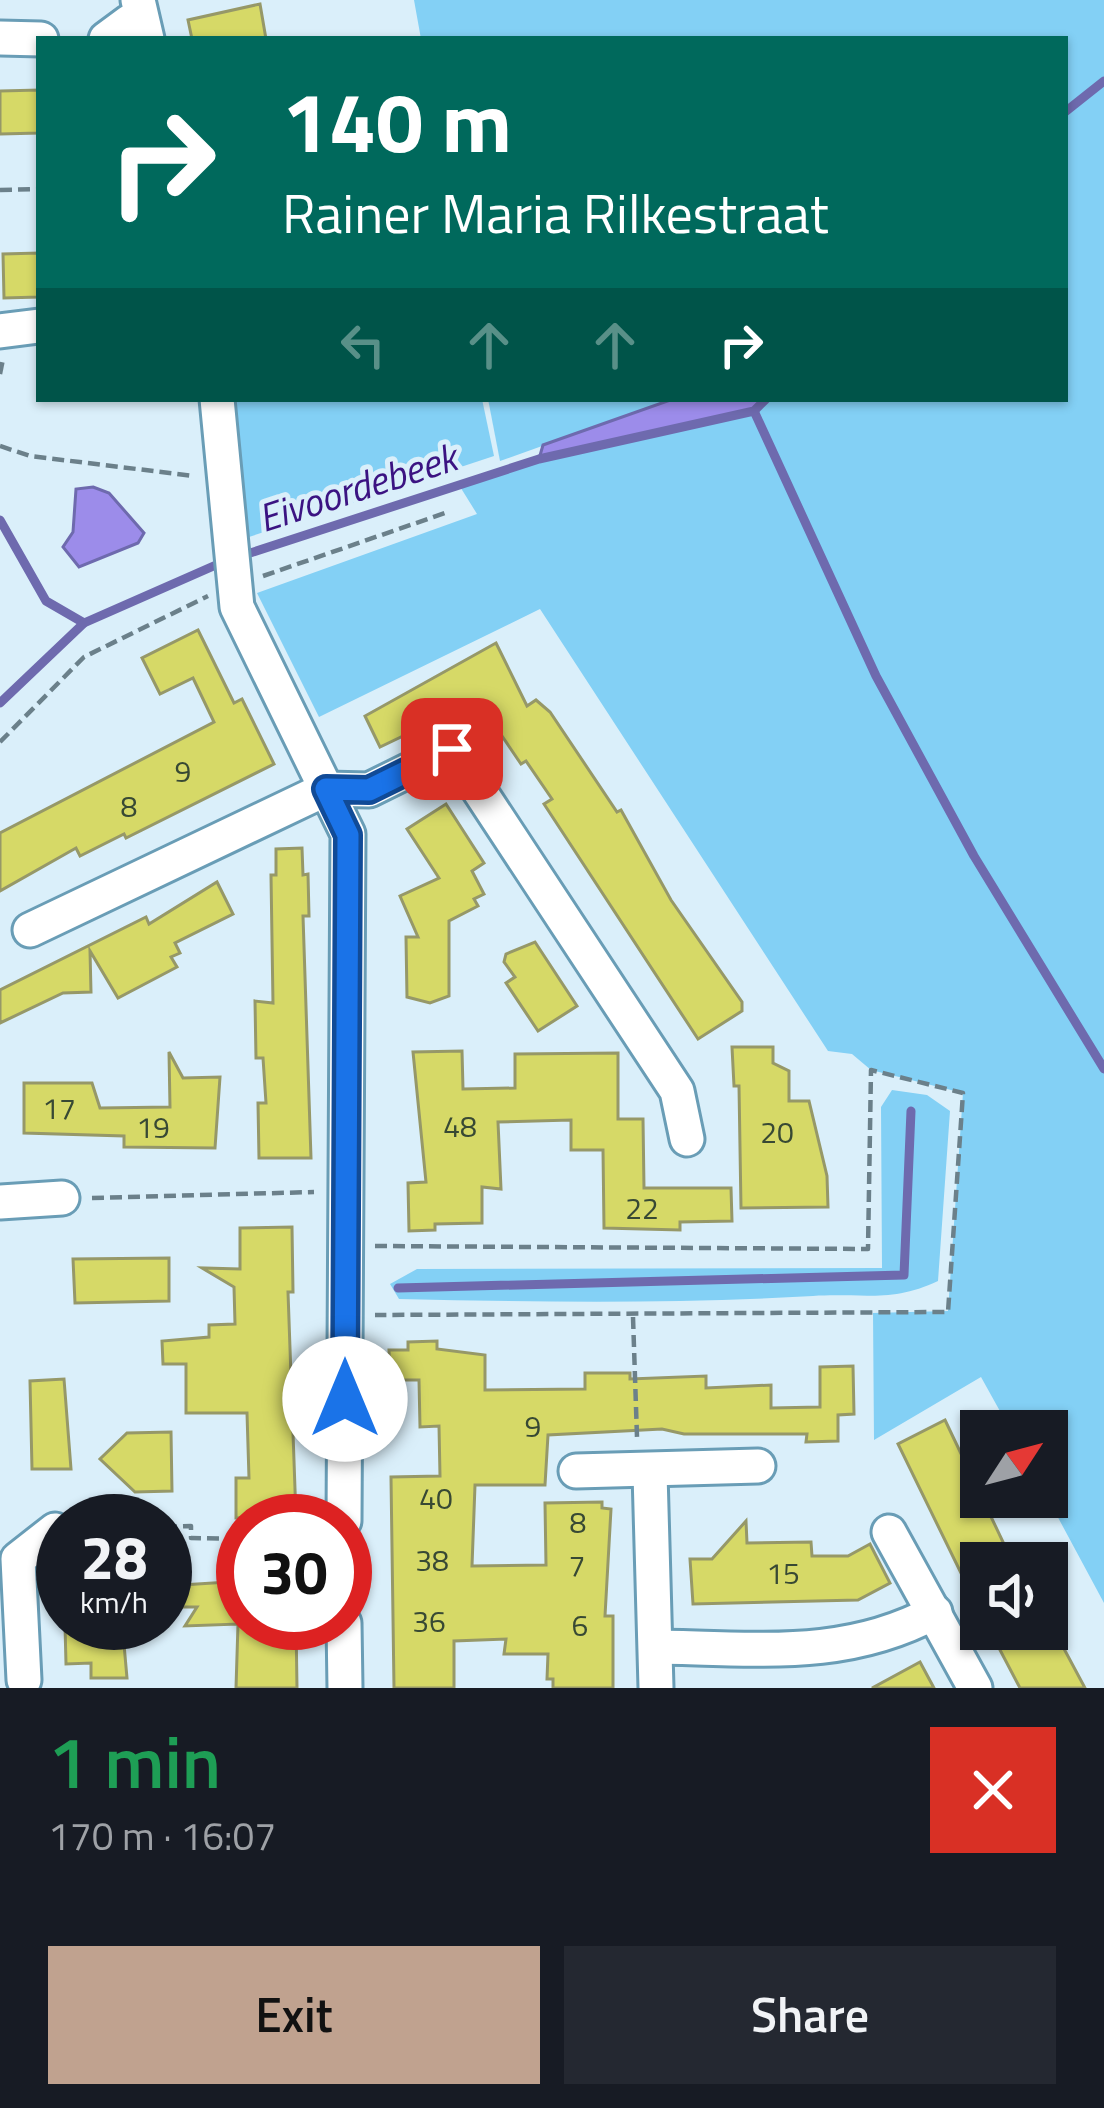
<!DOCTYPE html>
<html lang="en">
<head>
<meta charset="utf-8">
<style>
	body { margin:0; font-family:"Titillium Web",sans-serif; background:#242831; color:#f1f3f6; height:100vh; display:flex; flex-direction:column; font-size:45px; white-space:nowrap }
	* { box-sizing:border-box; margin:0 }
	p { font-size:39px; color:#9ea1a6 }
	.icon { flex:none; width:66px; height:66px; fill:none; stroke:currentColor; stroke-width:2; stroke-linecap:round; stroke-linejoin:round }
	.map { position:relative; height:1688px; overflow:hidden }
	.side { display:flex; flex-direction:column; background:#171b24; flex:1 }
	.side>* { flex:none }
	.banner { position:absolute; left:36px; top:36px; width:1032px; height:366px; border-radius:0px; box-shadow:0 3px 9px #0004; background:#00695c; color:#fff; overflow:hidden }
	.needle { width:78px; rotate:54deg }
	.fabs { position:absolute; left:960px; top:1410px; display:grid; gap:24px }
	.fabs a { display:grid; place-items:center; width:108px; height:108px; border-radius:0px; background:#171b24; box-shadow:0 3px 9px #0004; font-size:60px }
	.speed { position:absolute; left:36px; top:1494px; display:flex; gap:24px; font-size:60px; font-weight:700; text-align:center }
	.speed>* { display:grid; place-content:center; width:156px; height:156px; border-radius:50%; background:#171b24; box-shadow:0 3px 9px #0004; line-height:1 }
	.speed small { font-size:30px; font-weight:400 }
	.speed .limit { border:18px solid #d22; background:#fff; color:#111 }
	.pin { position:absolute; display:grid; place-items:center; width:102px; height:102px; color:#fff; margin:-51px; border-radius:24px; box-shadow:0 6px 18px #0006 }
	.me { position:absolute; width:132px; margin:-66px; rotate:0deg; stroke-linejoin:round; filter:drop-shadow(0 0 9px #0008) }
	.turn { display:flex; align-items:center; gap:42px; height:252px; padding:0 48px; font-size:54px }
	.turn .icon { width:156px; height:156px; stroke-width:2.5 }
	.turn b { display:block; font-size:84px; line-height:102px }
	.lanes { display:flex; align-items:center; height:114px; padding:0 48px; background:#0003; justify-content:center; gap:60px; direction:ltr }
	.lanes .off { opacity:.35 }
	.round { display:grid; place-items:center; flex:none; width:126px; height:126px; border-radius:0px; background:#242831 }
	.head { display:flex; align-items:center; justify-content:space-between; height:204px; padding:0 48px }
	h1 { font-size:72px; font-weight:600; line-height:90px; color:#1e9e55 }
	.primary-button { display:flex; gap:24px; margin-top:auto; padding:24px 48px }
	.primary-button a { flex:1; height:138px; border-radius:0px; background:#c0a28f; color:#111; font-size:48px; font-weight:600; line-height:138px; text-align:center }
	.primary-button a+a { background:#242831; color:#f1f3f6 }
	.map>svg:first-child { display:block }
</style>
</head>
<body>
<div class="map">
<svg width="1104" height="1688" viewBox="0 0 1104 1688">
	<rect width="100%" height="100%" fill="#daeffa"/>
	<g fill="#83d0f5">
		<polygon points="414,0 1104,0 1104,1603 1047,1497 1047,1431 1011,1431 981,1377 874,1440 873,1313 948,1311 963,1093 871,1070 852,1054 828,1051 540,609 319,717 257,593 477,514 459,485 539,459 754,411 766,399 1065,399 1065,39 421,39"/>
		<polygon points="230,399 482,399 494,456 249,537"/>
		<polygon points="488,399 673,399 500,461"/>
		<path d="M 892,1090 L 927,1095 L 950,1111 L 938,1281 C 892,1303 862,1293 813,1296 C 674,1304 538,1302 399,1299 L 390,1284 L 417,1269 L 882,1268 L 881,1107 Z"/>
	</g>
	<g fill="#9c8cea" stroke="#6e6aae" stroke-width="3">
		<polygon points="673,399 766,399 754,411 539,459 543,445"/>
		<polygon points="93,487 109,493 144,533 138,543 79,567 63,547 73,532 76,489"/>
	</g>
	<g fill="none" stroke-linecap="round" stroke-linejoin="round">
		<g stroke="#6e6aae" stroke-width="9">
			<polyline points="1065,112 1104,81"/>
			<polyline points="754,411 876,676 974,856 1104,1069"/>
			<polyline points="0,520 46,601 84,623"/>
			<polyline points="241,556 539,459 754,411 766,399"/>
			<polyline points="0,703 84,623 225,561"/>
			<polyline points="398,1288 904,1275 911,1111"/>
		</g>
	</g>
	<g fill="#d6d967" stroke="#969868" stroke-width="3">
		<polygon points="260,4 266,39 192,39 188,20"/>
		<polygon points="39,90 39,133 0,134 0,91"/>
		<polygon points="39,253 39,297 4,298 3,254"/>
		<polygon points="198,630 234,703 242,699 274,764 126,838 124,834 80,856 76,848 0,891 0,833 214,722 193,678 160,694 142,658"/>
		<polygon points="496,643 527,706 536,700 550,712 617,812 621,810 671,900 742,1002 742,1011 698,1039 544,804 552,799 526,761 521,764 502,736 498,740 472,703 380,747 365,716"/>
		<polygon points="446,804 484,863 472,871 484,894 474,899 478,906 449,921 449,996 430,1003 407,997 406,937 418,937 400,896 439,878 407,829"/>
		<polygon points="302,848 303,875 308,874 309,916 303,916 311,1158 259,1158 258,1103 266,1103 263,1058 256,1058 255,1001 273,1003 271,875 276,875 276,849"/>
		<polygon points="217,882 233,914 175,943 180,953 171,957 177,967 118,998 90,951 91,992 63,993 0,1023 0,990 146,917 149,924"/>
		<polygon points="535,942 577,1006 538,1031 506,983 515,977 504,962 506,954"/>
		<polygon points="732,1047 773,1047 773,1063 789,1071 789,1101 809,1101 827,1176 828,1207 741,1208 739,1086 734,1086"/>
		<polygon points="462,1051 463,1089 515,1088 515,1054 618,1053 618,1119 643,1119 644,1188 731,1188 732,1221 680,1222 680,1230 604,1228 603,1150 571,1150 571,1120 498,1122 501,1189 482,1187 482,1223 435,1224 435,1230 409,1231 408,1183 426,1182 413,1052"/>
		<polygon points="169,1052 183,1078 220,1077 215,1148 124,1147 124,1136 24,1133 24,1083 92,1083 100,1108 170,1107"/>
		<polygon points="292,1227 293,1292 288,1292 296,1517 236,1518 236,1478 249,1478 247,1413 186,1413 186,1364 163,1364 162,1341 209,1337 209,1325 235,1324 234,1287 202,1268 240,1269 240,1228"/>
		<polygon points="169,1258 169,1301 75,1303 73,1259"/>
		<polygon points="437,1341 437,1349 485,1355 485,1390 585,1389 585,1373 630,1373 630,1379 706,1376 706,1388 771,1385 771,1408 820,1407 820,1367 853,1366 854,1414 838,1415 838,1441 806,1442 807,1434 684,1434 662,1429 548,1435 545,1485 475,1485 472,1566 546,1565 545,1503 602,1502 602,1508 611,1509 605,1616 613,1616 613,1688 553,1688 553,1679 547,1679 548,1654 504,1654 506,1639 454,1641 454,1688 394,1688 391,1477 440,1476 439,1426 420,1427 419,1380 390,1380 389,1350 408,1350 408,1342"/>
		<polygon points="64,1379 71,1469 32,1469 30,1381"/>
		<polygon points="945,1420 1013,1563 981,1563 981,1614 898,1444"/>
		<polygon points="171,1432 172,1491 135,1492 100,1459 127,1433"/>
		<polygon points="746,1521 747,1543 811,1542 812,1556 848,1556 870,1544 890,1583 858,1600 693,1604 690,1559 712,1559"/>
		<polygon points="243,1581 243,1623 296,1623 297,1688 236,1688 238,1624 185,1626 197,1607 168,1607 167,1586"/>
		<polygon points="1047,1617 1085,1688 1020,1688 989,1629 1047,1629"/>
		<polygon points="106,1624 123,1633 127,1678 91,1678 91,1663 66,1664 65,1625"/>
		<polygon points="920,1662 934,1688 872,1688"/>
	</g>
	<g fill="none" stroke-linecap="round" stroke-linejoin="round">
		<g stroke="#699db6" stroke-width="39">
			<g id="street">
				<polyline points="138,0 147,39"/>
				<polyline points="0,38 41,39"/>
				<polyline points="106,39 129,22"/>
				<polyline points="0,331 39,326"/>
				<polyline points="217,399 237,607 348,834 344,1521"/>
				<polyline points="30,930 326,789 369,790 452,749 677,1091 687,1139"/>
				<polyline points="0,1202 62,1198"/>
				<polyline points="576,1471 758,1466"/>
				<polyline points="650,1473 656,1688"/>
				<polyline points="889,1532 975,1688"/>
				<polyline points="344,1623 345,1688"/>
				<path d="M 656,1647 C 755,1648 844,1661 935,1612"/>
				<polyline points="24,1680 18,1559 55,1530"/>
			</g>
		</g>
		<g stroke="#6b808a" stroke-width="4.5" stroke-dasharray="12 6" stroke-linecap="butt">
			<polyline points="0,190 39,189"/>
			<polyline points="0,374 3,359"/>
			<polyline points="0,446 30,456 194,476"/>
			<polyline points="263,576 445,513"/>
			<polyline points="0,742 84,657 208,596"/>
			<polyline points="92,1198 314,1192"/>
			<polyline points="375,1246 868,1249 871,1070 963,1093 948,1312 375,1315"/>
			<polyline points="633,1317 637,1437"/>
			<polyline points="165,1527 191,1526 191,1538 243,1539"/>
		</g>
		<use href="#street" stroke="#fff" stroke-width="33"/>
	</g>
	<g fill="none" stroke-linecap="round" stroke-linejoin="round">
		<g stroke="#114b97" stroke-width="30">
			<polyline id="route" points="345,1399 348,835 326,789 369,790 452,749"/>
		</g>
		<use href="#route" stroke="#1a73e8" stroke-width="21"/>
	</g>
	<g text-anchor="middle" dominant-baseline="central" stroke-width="10" stroke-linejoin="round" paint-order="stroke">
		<g font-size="30" fill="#384934">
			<text x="183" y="771">9</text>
			<text x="129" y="806">8</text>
			<text x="59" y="1108">17</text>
			<text x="460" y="1126">48</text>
			<text x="153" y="1127">19</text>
			<text x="777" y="1132">20</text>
			<text x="642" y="1208">22</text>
			<text x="533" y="1426">9</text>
			<text x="436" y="1498">40</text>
			<text x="578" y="1522">8</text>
			<text x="432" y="1560">38</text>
			<text x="577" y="1565">7</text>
			<text x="783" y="1573">15</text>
			<text x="429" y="1621">36</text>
			<text x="580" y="1625">6</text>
		</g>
		<g font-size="39" font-style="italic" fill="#3b1382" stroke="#daeffa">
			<text transform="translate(357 487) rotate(-18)">Eivoordebeek</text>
		</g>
	</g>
</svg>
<div class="fabs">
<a><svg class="needle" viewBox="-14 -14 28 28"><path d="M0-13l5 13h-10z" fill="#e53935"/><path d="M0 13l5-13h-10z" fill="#9ea1a6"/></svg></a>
<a><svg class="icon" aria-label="sound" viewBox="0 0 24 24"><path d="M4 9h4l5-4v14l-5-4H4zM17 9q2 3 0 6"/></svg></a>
</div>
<div class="speed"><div>28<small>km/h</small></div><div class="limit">30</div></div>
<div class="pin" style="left:452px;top:749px;background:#d93025"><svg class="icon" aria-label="arrive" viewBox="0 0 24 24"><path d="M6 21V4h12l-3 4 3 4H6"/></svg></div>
<svg class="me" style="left:345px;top:1399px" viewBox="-20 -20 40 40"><circle r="19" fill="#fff"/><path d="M0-13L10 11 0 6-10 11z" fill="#1a73e8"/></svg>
<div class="banner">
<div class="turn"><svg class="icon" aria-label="right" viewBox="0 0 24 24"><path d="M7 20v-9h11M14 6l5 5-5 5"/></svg><div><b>140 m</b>Rainer Maria Rilkestraat</div></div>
<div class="lanes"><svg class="icon off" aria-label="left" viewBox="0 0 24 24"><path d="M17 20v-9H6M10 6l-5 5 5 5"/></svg><svg class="icon off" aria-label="ahead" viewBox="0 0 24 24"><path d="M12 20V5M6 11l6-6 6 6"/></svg><svg class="icon off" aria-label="ahead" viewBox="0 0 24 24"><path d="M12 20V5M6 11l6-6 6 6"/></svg><svg class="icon" aria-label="right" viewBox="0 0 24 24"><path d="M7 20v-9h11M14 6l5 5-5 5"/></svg></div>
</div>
</div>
<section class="side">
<div class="head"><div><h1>1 min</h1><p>170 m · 16:07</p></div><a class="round" style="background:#d93025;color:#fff"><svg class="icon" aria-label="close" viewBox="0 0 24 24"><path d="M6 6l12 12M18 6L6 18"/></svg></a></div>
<div class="primary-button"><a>Exit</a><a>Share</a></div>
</section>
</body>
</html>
